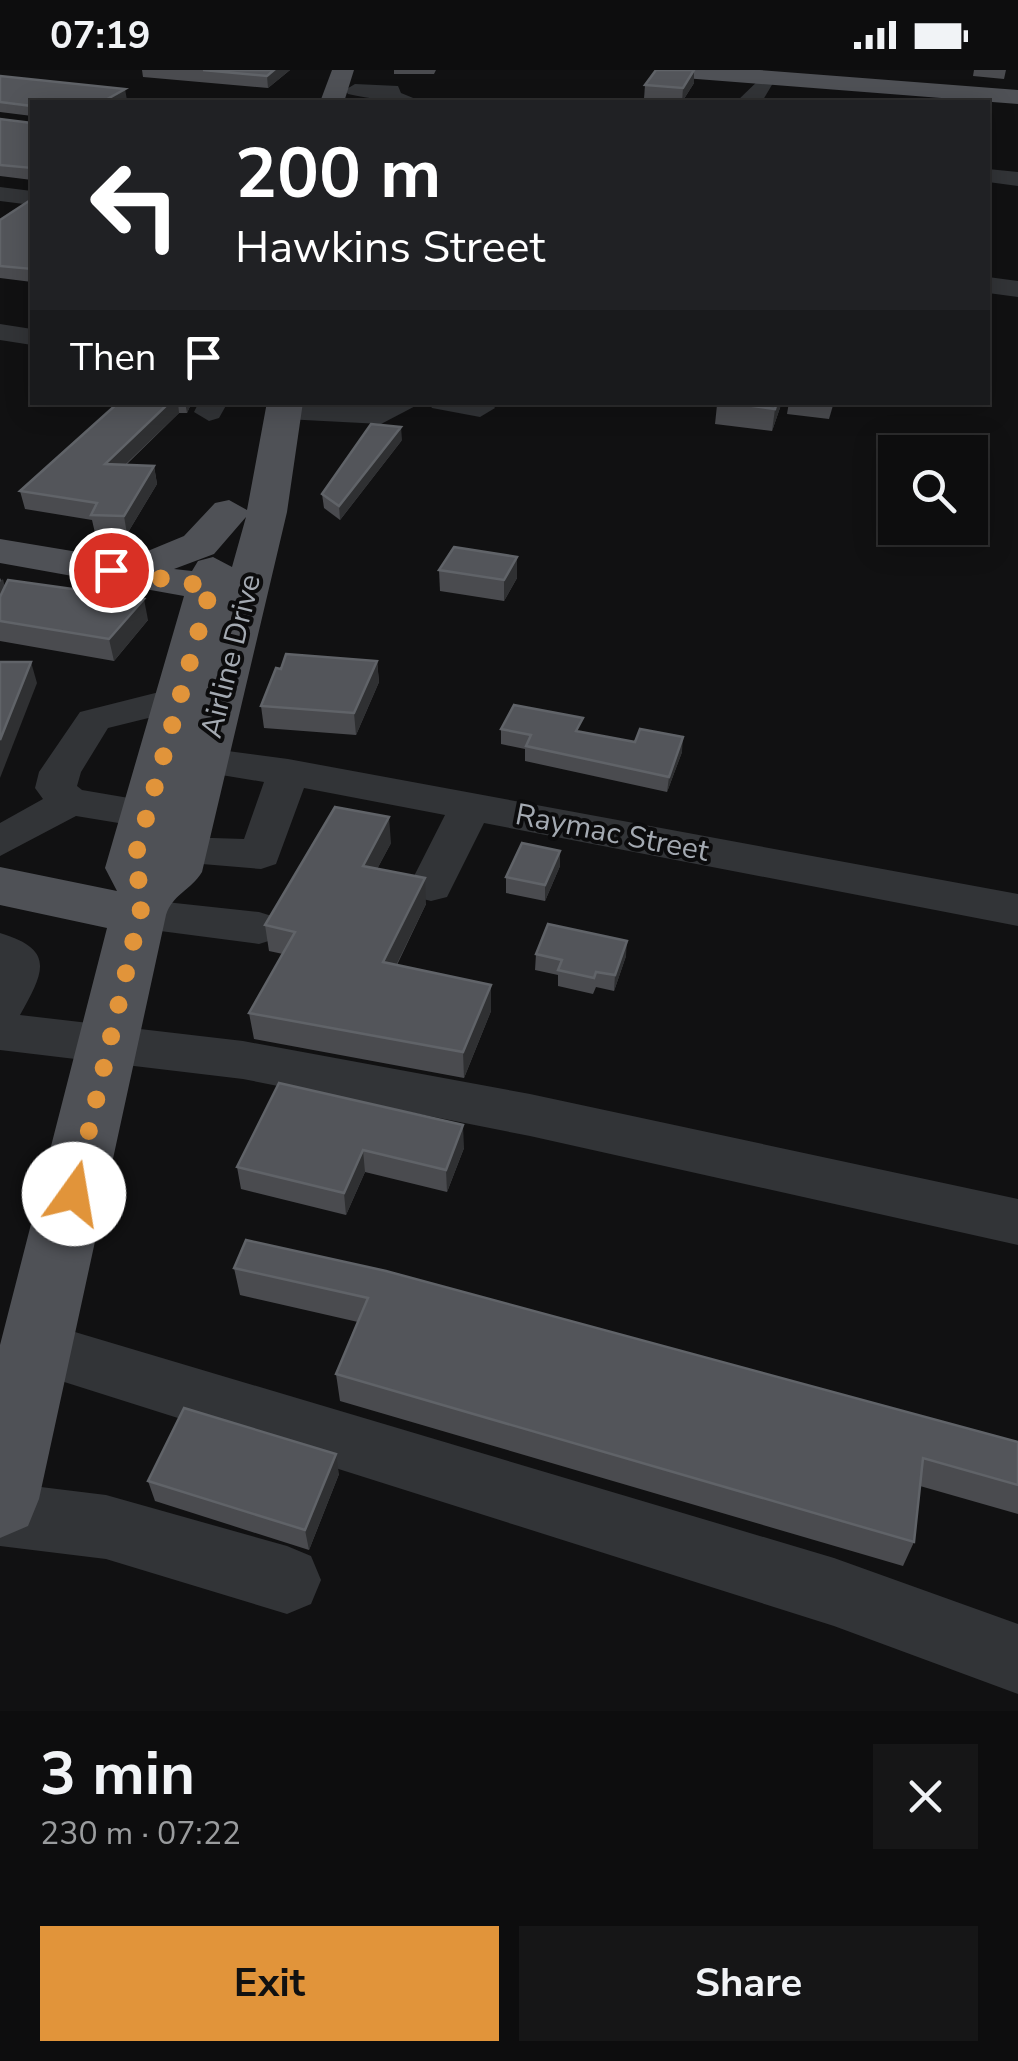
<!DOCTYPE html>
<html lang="en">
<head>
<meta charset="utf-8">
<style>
	body { margin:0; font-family:"Nunito Sans",sans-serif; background:#161617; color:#f1f3f6; height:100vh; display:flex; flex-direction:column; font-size:38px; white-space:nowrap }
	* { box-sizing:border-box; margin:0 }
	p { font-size:32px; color:#9a9c9e }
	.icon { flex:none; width:55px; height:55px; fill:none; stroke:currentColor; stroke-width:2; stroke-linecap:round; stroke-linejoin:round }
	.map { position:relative; height:1641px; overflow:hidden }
	.side { display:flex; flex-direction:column; background:#0d0d0e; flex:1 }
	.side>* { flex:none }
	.guide { position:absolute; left:30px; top:30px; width:960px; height:305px; border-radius:0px; box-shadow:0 5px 25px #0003,0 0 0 2px #2d2d2e; background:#202124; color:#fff; overflow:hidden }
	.tools { position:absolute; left:878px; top:365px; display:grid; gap:20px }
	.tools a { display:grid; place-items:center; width:110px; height:110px; border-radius:0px; background:#0d0d0e; box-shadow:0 5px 25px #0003,0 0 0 2px #2d2d2e; font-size:50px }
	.pin { position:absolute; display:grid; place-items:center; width:85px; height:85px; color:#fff; margin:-42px; border:5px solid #fff; border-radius:50%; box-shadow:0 2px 10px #0007 }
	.me { position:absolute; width:110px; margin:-55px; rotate:13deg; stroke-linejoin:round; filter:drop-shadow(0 0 8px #0008) }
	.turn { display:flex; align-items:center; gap:35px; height:210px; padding:0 40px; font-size:45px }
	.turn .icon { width:130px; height:130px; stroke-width:2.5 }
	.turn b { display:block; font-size:70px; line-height:85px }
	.then { display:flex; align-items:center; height:95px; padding:0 40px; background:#0003; gap:20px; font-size:38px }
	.round { display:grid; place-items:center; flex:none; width:105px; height:105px; border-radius:0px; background:#161617 }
	.summary { display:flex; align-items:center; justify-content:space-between; height:170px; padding:0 40px }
	h1 { font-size:60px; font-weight:700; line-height:75px }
	.button { display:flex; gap:20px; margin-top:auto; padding:20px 40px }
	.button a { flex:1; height:115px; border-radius:0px; background:#e1943a; color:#111; font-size:40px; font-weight:700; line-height:115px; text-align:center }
	.button a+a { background:#161617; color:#f1f3f6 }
	.status { display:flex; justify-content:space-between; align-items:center; height:70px; padding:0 50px; background:#0d0d0e; direction:ltr }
	.status svg { height:28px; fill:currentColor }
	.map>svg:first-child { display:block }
</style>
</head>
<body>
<div class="status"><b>07:19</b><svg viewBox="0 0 49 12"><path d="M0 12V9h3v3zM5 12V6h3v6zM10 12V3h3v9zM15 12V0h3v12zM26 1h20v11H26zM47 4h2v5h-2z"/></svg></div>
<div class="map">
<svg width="1018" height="1641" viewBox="0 0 1018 1641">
	<rect width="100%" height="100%" fill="#111112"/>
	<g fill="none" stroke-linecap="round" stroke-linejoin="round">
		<g fill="#323437" fill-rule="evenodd">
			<polygon points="767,2 776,8 763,30 736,32"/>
			<path d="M 355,14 L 398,16 L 401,23 L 423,32 C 397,33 373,29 348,24 L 345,20 Z"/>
			<polygon points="988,99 1018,102 1018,116 988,112"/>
			<polygon points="0,117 32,121 32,135 0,131"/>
			<polygon points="988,207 1018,211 1018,227 988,223"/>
			<polygon points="0,254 32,259 32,275 0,270"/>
			<polygon points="199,332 228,332 219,348 209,351 194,342"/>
			<polygon points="280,332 423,332 381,354 285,349 270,340"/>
			<polygon points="428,332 491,332 495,338 480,347 432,338"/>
			<polygon points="179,617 193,621 198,629 193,637 108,658 81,702 77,716 82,720 164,734 170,744 164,754 149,758 76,746 0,786 0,753 43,729 35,718 39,702 80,642"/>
			<polygon points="205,678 288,689 1018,824 1018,856 484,753 447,827 431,831 415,827 409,816 445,745 304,718 276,794 261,799 166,791 159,781 166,771 181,767 244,769 264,712 191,700 185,691 191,682"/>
			<polygon points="138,829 259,842 275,847 282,858 275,869 259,874 122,856 115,845 122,834"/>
			<path d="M 0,863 C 57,880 43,903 20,945 L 243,971 L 530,1024 L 1018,1129 L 1018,1175 L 530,1066 L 243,1009 L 0,980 Z"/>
			<polygon points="38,1251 834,1488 1018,1554 1018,1624 834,1556 17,1297 8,1278 17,1259"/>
			<polygon points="0,1412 106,1425 287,1476 311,1486 321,1510 311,1534 287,1544 106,1489 0,1476"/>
		</g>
		<g fill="#4f5156" fill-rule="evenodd">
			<polygon points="332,0 354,0 344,32 320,32"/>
			<polygon points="660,0 760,0 1018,20 1018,34 671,7"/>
			<path d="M 267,332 L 303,332 L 287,442 L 202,802 C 191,820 172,825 166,845 L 39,1429 L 28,1456 L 0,1468 L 0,1275 L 107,858 L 0,835 L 0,797 L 117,821 L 105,798 L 184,526 L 0,493 L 0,469 L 126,490 L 184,466 L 215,433 L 229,430 L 247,440 ZM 246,447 L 232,497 L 213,487 L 198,491 L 192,501 L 174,499 L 214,484 Z"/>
		</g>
	</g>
	<g fill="#4a4b4f">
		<polygon points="142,0 290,0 268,18 143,7"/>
		<polygon points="394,0 436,0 434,4 394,4"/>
		<polygon points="974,0 1006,0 1004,9 973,6"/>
		<polygon points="0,6 127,30 32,32 32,110 0,106 0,49 32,53 32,46 0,42"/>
		<polygon points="694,13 682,32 644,29 645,15"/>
		<polygon points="32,129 32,212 0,208 0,150"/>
		<polygon points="78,332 192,332 187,343 179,343 126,395 154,396 157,414 127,464 95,463 92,450 25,439 20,421 118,334"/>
		<polygon points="695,332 782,332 772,361 715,354 717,335"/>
		<polygon points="789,332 834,332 829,349 787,344"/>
		<polygon points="402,370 340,450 324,438 322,424"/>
		<polygon points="517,487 517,508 504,531 440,521 439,500"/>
		<polygon points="0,508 5,516 148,550 114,591 0,571"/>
		<polygon points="377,591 379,612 356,665 264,658 261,636"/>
		<polygon points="501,659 582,662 682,682 667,722 525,691 525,679 501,674"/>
		<polygon points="391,773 377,799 426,834 397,895 491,915 491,941 464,1008 254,969 249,943 283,884 269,881 265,855"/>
		<polygon points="560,796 545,831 506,823 506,807"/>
		<polygon points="536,884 626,886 614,921 596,917 593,924 558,916 558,905 535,900"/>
		<polygon points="279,1013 464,1078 447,1122 365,1102 346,1145 241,1119 237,1097"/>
		<polygon points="234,1198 1018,1372 1018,1444 920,1416 914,1472 903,1496 340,1331 336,1304 358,1252 240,1225"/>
		<polygon points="339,1404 309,1480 155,1431 148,1411"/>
	</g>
	<g fill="#2f3032">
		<polygon points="274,0 290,0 268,18 267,6"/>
		<polygon points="694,0 694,13 682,32 683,18"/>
		<polygon points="125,19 127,30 122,32 102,32"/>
		<polygon points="170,332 178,332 179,343 108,411 105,394"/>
		<polygon points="185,332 192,332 187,343"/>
		<polygon points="777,332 782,332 772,361 775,339"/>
		<polygon points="401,357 402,370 340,450 339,436"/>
		<polygon points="154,396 157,414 127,464 124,446"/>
		<polygon points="517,487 517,508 504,531 504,510"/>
		<polygon points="3,509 8,530 0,538 0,512"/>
		<polygon points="144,529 148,550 114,591 109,569"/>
		<polygon points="377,591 379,612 356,665 354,643"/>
		<polygon points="31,592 37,613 0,708 0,670"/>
		<polygon points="683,667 682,682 667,722 669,707"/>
		<polygon points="389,747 391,773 365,822 363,796"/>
		<polygon points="560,781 560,796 545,831 545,815"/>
		<polygon points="425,808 426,834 385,918 383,892"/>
		<polygon points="627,871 626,886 614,921 615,905"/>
		<polygon points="491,915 491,941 464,1008 463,982"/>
		<polygon points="463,1055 464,1078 447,1122 446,1100"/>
		<polygon points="363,1080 365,1102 346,1145 344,1123"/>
		<polygon points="336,1384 339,1404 309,1480 305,1460"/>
	</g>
	<g fill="#53555a" stroke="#606368" stroke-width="2.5">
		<polygon points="203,0 274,0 267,6"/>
		<polygon points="656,0 694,0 683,18 645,15"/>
		<polygon points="0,6 125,19 102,32 32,32 32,36 0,32"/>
		<polygon points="32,41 32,98 0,95 0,49 32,53"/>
		<polygon points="32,129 32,199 0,196 0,150"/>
		<polygon points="119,332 170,332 105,394 154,396 124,446 91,445 97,433 20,421"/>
		<polygon points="723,332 777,332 775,339"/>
		<polygon points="371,354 401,357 339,436 322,424"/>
		<polygon points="454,477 517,487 504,510 439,500"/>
		<polygon points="8,510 144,529 109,569 0,551 0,527"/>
		<polygon points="286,584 377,591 354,643 261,636 276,598 281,599"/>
		<polygon points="0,592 31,592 0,670"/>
		<polygon points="514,635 583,648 576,661 635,672 640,659 683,667 669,707 526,676 531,665 501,659"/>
		<polygon points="335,737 389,747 363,796 425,808 383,892 491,915 463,982 249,943 295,862 265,855"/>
		<polygon points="522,773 560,781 545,815 506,807"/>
		<polygon points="548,854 627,871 615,905 596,902 594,908 558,900 562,890 536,884"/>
		<polygon points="279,1013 463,1055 446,1100 363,1080 344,1123 237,1097"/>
		<polygon points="246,1170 386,1201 1018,1372 1018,1415 923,1388 914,1472 336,1304 368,1228 234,1198"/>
		<polygon points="184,1338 336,1384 305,1460 148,1411"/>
	</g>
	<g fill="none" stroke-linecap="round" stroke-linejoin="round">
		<polyline stroke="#e1943a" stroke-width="18" stroke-dasharray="0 32.4" points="74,1124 145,822 132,798 211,517 111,500"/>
	</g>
	<g text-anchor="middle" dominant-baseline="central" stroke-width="8" stroke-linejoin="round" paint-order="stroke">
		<g font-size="30" fill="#a4aab2" stroke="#0c0c0d">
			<text transform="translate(231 586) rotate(-76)">Airline Drive</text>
			<text transform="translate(612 763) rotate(11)">Raymac Street</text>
		</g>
	</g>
</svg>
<div class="tools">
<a><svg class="icon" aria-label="search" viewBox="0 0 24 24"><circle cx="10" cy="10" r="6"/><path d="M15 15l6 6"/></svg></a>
</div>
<div class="pin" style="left:111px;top:500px;background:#d93025"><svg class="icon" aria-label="arrive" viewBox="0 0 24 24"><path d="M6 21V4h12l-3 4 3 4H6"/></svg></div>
<svg class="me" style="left:74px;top:1124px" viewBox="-20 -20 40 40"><circle r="19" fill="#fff"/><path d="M0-13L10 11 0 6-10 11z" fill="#e1943a"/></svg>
<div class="guide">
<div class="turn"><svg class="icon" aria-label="left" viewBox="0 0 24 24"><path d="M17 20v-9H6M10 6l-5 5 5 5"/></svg><div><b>200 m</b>Hawkins Street</div></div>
<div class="then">Then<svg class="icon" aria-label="arrive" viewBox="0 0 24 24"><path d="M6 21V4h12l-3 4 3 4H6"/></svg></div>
</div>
</div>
<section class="side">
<div class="summary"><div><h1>3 min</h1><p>230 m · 07:22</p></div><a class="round"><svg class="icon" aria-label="close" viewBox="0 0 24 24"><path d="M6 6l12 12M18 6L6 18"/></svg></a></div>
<div class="button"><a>Exit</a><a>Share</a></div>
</section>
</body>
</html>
